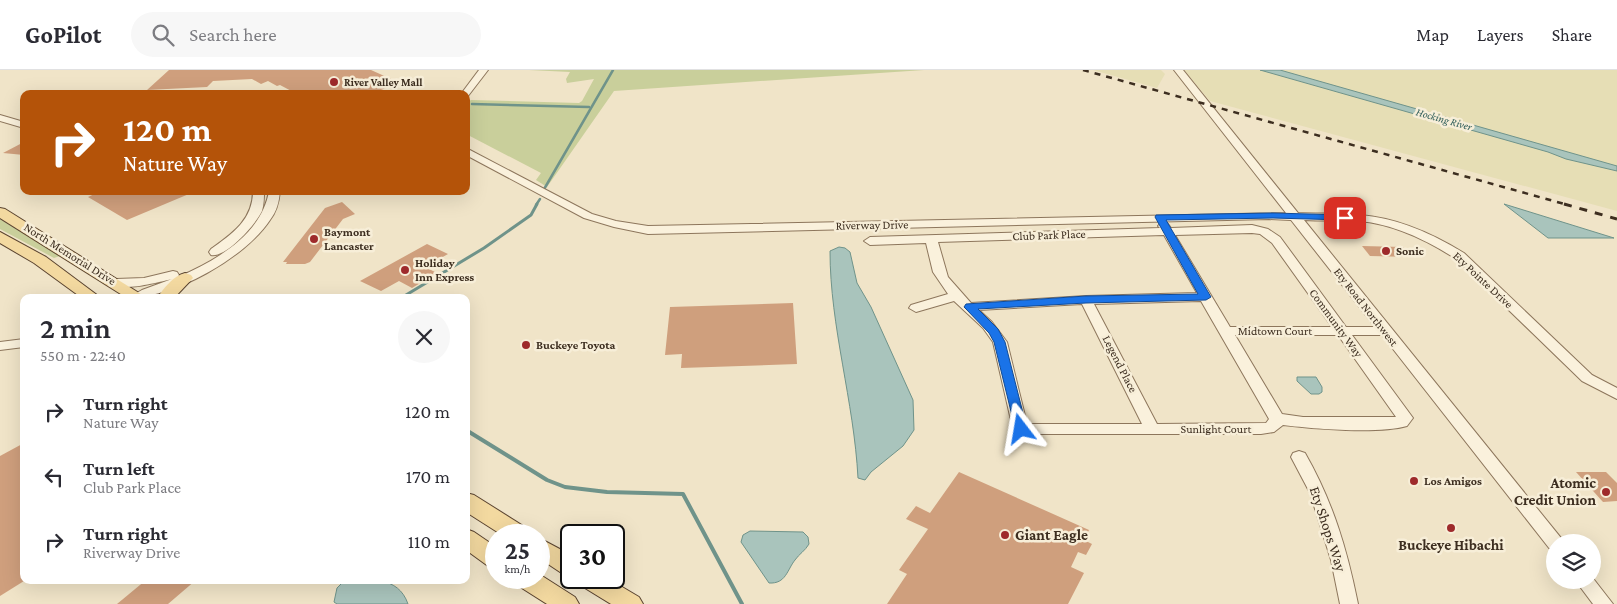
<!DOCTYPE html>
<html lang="en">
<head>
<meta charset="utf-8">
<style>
	body { margin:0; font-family:"Crimson Pro",serif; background:#f7f7f7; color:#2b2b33; height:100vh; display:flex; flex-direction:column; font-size:19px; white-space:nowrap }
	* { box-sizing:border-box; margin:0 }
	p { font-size:16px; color:#7c7c81 }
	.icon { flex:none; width:28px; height:28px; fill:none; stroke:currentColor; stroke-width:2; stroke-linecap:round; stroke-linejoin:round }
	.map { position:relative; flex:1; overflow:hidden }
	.drawer { position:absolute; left:20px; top:224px; width:450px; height:290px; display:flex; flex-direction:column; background:#fff; border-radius:10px; box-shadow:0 5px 20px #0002 }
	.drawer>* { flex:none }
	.guide { position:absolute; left:20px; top:20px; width:450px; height:105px; border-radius:10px; box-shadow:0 5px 20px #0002; background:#b45309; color:#fff; overflow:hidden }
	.fabs { position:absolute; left:1546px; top:464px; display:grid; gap:10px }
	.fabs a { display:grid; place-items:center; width:55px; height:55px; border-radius:50%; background:#fff; box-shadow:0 5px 20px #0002; font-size:25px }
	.speed { position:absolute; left:485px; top:454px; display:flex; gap:10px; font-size:25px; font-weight:700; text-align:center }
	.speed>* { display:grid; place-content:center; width:65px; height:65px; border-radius:50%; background:#fff; box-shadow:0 5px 20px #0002; line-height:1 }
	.speed small { font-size:12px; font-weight:400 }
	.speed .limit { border:2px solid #111; border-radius:8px; background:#fff; color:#111 }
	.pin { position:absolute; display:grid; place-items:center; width:42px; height:42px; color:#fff; margin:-21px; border-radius:10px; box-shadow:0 2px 8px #0006 }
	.me { position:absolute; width:55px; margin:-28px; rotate:346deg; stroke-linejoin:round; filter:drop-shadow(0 0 4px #0008) }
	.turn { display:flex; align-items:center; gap:18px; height:105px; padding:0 20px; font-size:22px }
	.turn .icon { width:65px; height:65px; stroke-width:2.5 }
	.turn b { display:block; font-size:35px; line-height:42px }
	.round { display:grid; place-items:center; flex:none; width:52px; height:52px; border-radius:26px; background:#f7f7f7 }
	.overview { display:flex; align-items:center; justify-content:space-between; height:85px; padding:0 20px }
	h1 { font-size:30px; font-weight:600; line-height:38px }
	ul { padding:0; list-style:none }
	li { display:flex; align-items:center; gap:15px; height:65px; padding:0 20px }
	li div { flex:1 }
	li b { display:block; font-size:19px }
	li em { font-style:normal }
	header { display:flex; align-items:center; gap:30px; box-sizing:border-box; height:70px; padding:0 25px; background:#fff; border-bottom:1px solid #e1e1e2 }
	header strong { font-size:24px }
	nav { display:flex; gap:28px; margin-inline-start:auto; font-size:18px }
	.search { width:350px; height:45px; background:#f7f7f7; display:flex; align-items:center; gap:12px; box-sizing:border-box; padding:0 18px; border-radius:28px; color:#7c7c81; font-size:19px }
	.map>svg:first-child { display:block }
</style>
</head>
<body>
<header>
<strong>GoPilot</strong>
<div class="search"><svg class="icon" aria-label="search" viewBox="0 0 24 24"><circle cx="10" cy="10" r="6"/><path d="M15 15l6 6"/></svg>Search here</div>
<nav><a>Map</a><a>Layers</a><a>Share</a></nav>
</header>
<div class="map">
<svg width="1617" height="534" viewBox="0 0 1617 534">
	<rect width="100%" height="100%" fill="#f0e4c8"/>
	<g fill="#e6deb5">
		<polygon points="1093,0 1161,0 1165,4 1157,18"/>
		<polygon points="1184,0 1617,0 1617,141 1210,31"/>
	</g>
	<g fill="#c9cf9b">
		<polygon points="529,0 924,0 614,21 547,117 536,110 541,103 466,64 466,33 471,30 579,33 582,31 594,9 567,13 566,9 570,2"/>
		<polygon points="0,149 60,186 54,188 0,159"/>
	</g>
	<g fill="#a9c4bc" stroke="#6f938a">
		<polygon points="1260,0 1280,0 1617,96 1617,101 1566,89 1548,82"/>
		<polygon points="1504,134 1614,168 1548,168"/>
		<path d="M 839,177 L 845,178 L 850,182 L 857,213 L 871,237 L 913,330 L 914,360 L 903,376 L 871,402 L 865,410 L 858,408 C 854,331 830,257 830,181 Z"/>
		<polygon points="1297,307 1316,307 1322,317 1322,322 1319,324 1311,324 1297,311"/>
		<path d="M 750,461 L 803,462 L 808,467 L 809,474 C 805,481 799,484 795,490 C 787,500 786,514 769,513 L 741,472 L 743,465 Z"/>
		<path d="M 345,510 C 369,510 398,505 408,534 L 337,534 L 334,532 L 337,518 Z"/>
	</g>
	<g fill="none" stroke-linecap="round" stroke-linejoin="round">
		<g stroke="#6f938a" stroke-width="2.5">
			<polyline points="472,34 589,37"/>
			<polyline points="543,121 613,0"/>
			<polyline points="536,135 540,129"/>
		</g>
		<polyline stroke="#6f938a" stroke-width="3" points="401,228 484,178 531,145 537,134"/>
		<polyline stroke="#6f938a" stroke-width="4" points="466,360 547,410 565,417 607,422 683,424 742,534"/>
	</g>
	<g fill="#cf9f7d">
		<polygon points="169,0 371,0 400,13 370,24 297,24 280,15 277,16 268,11 261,14 252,9 213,11 207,17 147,20"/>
		<polygon points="24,72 24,85 3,83"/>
		<polygon points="101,121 196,121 127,150 88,127"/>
		<polygon points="342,132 355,144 343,149 310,192 305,194 286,194 287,192 283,192 325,138"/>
		<polygon points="427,174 448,184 425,197 437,203 412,218 399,211 381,221 360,211"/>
		<polygon points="1362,176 1403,177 1412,187 1370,186"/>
		<polygon points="793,233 797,294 681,298 682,284 665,285 670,237"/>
		<polygon points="24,373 24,511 0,526 0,386"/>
		<polygon points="959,402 1089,460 1084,470 1092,474 1086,485 1078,482 1071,497 1084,503 1068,534 887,534 907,504 899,500 928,459 906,449 916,436 930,443"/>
		<polygon points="1576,402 1606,402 1617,413 1617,431 1603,432"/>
		<polygon points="146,510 196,510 168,534 117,534"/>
	</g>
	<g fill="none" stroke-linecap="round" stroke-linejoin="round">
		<g stroke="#8d765c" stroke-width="2">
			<g id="minor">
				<polygon points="479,0 488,0 468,26 466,26 466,24 461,24"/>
				<path d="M 1174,0 L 1183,0 L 1298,143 C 1319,144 1340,143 1360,145 C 1398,148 1433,164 1464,183 L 1592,305 L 1617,318 L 1617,329 L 1582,311 L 1456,189 C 1427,170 1393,154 1359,151 C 1341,150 1322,151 1304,150 L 1561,468 L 1564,472 L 1555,472 L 1555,480 L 1549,478 L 1382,265 L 1352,265 L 1413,348 L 1407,356 C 1379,364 1314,359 1283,355 L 1274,362 L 1261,364 L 1021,364 L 1016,363 L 1013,359 L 993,272 L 983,258 L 954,231 L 916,242 L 909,238 L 911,235 L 948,224 L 933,202 L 926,173 L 870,175 L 864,171 L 870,167 L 1160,158 L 1158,156 L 1160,154 L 1168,154 L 1171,158 L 1252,155 L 1268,159 L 1280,167 L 1346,257 L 1375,257 L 1291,150 L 1269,149 L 648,164 L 614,157 L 584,148 L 466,85 L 466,78 L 592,144 L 616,151 L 648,156 L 1286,143 ZM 1252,163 L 1260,164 L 1272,173 L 1332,257 L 1230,257 L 1175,165 ZM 1164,165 L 1197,223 L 1086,226 L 971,233 L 948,207 L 938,172 ZM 1201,231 L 1269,349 L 1266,353 L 1157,354 L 1094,234 ZM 1082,234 L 1142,354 L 1027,354 L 1007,272 L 992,252 L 979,240 ZM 1235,265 L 1338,265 L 1396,347 L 1303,347 L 1282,344 Z"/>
				<polygon points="0,45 24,52 24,58 0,51"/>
				<path d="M 253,121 L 264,121 C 264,128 264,134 262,141 C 256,154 226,188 211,185 L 209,182 L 211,179 C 232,164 253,150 253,121 Z"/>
				<path d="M 269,121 L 280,121 C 279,132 277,141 270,150 C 245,188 173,228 128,228 L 142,220 L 172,209 C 159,212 119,223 110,213 L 116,209 L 144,208 L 173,201 L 177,202 L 179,205 L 178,207 C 216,191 262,164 269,121 Z"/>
				<polygon points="24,269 24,277 0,280 0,272"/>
				<path d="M 1299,381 L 1305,383 C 1333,432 1347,479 1358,534 L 1340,534 L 1331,490 L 1310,423 L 1291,387 L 1293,383 Z"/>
				<polygon points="1592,507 1613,534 1593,534 1575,510 1592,510"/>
			</g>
		</g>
		<g stroke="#5b4430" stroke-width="2">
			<g id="major">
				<polygon points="0,138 5,139 147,228 127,228 0,148"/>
				<polygon points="0,162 46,187 101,228 82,228 34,193 0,173"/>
				<path d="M 185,203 L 191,205 L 193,208 L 174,228 L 157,228 C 164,218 173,206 185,203 Z"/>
				<polygon points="466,423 474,425 528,459 531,465 502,465 466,442"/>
				<polygon points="466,459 474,462 496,477 496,498 488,496 466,480"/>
				<polygon points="539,468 571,485 571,506 563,504 539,488"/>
				<polygon points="539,504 575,527 579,534 547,534 517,515 513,508 539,508"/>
				<polygon points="576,508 607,508 639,527 643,534 611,534 580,515"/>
			</g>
		</g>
		<use href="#minor" fill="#faf1dc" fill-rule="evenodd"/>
		<use href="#major" fill="#f3d9a0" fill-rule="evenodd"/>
		<polyline stroke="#3d2e20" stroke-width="2.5" stroke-dasharray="6 6" stroke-linecap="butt" points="1083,0 1568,135"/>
		<polyline stroke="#3d2e20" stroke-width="3" stroke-dasharray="8 8" stroke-linecap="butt" points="1564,134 1617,149"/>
	</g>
	<polygon fill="#1a73e8" stroke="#114b97" points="1273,143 1345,145 1350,148 1345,150 1273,148 1166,150 1211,227 1206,230 1086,233 978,239 998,259 1005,272 1027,359 1026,362 1016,362 994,272 989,263 966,239 964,237 966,234 1086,226 1198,224 1155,147 1156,145"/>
	<g fill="#9e2a2b" stroke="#f7eed8" stroke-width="2">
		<circle cx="334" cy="12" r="5"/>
		<circle cx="314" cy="169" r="5"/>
		<circle cx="1386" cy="181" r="5"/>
		<circle cx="405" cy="200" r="5"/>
		<circle cx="526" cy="275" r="5"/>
		<circle cx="1414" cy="411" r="5"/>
		<circle cx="1606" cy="422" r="5"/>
		<circle cx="1451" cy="458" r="5"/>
		<circle cx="1005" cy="465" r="5"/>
	</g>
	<g text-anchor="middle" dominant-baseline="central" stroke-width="5" stroke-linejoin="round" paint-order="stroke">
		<g font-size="11" font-weight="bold" fill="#3d2e20" stroke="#f7eed8" text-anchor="start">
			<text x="344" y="12">River Valley Mall</text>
		</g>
		<g font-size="11" font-style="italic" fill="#2f5d5a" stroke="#f7eed8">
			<text transform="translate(1444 49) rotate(16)">Hocking River</text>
		</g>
		<g font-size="12" fill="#3d2e20" stroke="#f7eed8">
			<text transform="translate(872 155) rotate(-1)">Riverway Drive</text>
			<text transform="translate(1049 165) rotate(-2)">Club Park Place</text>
			<text transform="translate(70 184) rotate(32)">North Memorial Drive</text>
			<text transform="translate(1483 210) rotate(43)">Ety Pointe Drive</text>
			<text transform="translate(1366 237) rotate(52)">Ety Road Northwest</text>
			<text transform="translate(1336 253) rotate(54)">Community Way</text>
			<text x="1275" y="261">Midtown Court</text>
			<text transform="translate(1120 294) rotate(63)">Legend Place</text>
			<text x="1216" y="359">Sunlight Court</text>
		</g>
		<g font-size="12" font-weight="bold" fill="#3d2e20" stroke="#f7eed8" text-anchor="start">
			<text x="324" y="162">Baymont<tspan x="324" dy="14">Lancaster</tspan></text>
			<text x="1396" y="181">Sonic</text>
			<text x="415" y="193">Holiday<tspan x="415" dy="14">Inn Express</tspan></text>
			<text x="536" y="275">Buckeye Toyota</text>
			<text x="1424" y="411">Los Amigos</text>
		</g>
		<g font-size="15" font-weight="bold" fill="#3d2e20" stroke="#f7eed8" text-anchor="end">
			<text x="1596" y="413">Atomic<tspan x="1596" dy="17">Credit Union</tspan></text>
			<text x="1015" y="465" text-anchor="start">Giant Eagle</text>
			<text x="1451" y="475" text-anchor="middle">Buckeye Hibachi</text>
		</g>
		<g font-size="15" fill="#3d2e20" stroke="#f7eed8">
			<text transform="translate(1328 459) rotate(72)">Ety Shops Way</text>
		</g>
	</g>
</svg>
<div class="fabs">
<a><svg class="icon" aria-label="layers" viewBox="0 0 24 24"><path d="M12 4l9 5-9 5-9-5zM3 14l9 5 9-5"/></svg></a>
</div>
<div class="speed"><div>25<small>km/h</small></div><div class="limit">30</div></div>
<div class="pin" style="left:1345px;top:148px;background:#d93025"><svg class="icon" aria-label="arrive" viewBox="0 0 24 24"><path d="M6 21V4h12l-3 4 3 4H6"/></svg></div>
<svg class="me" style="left:1021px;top:359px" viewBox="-20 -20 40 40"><path d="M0-17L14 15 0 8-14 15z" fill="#1a73e8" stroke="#fff" stroke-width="4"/></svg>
<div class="guide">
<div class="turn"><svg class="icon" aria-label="right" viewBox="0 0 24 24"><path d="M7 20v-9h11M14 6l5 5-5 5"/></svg><div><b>120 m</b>Nature Way</div></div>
</div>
<section class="drawer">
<div class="overview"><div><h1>2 min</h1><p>550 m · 22:40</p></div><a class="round"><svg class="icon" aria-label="close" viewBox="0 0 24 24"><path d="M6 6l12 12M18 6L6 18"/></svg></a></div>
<ul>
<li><svg class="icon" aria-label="right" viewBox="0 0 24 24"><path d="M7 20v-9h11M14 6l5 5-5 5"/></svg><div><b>Turn right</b><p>Nature Way</p></div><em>120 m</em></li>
<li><svg class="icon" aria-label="left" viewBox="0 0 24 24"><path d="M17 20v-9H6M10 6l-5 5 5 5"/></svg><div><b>Turn left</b><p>Club Park Place</p></div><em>170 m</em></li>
<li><svg class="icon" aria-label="right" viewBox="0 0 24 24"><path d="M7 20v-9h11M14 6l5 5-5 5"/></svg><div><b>Turn right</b><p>Riverway Drive</p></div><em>110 m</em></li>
</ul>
</section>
</div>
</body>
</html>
